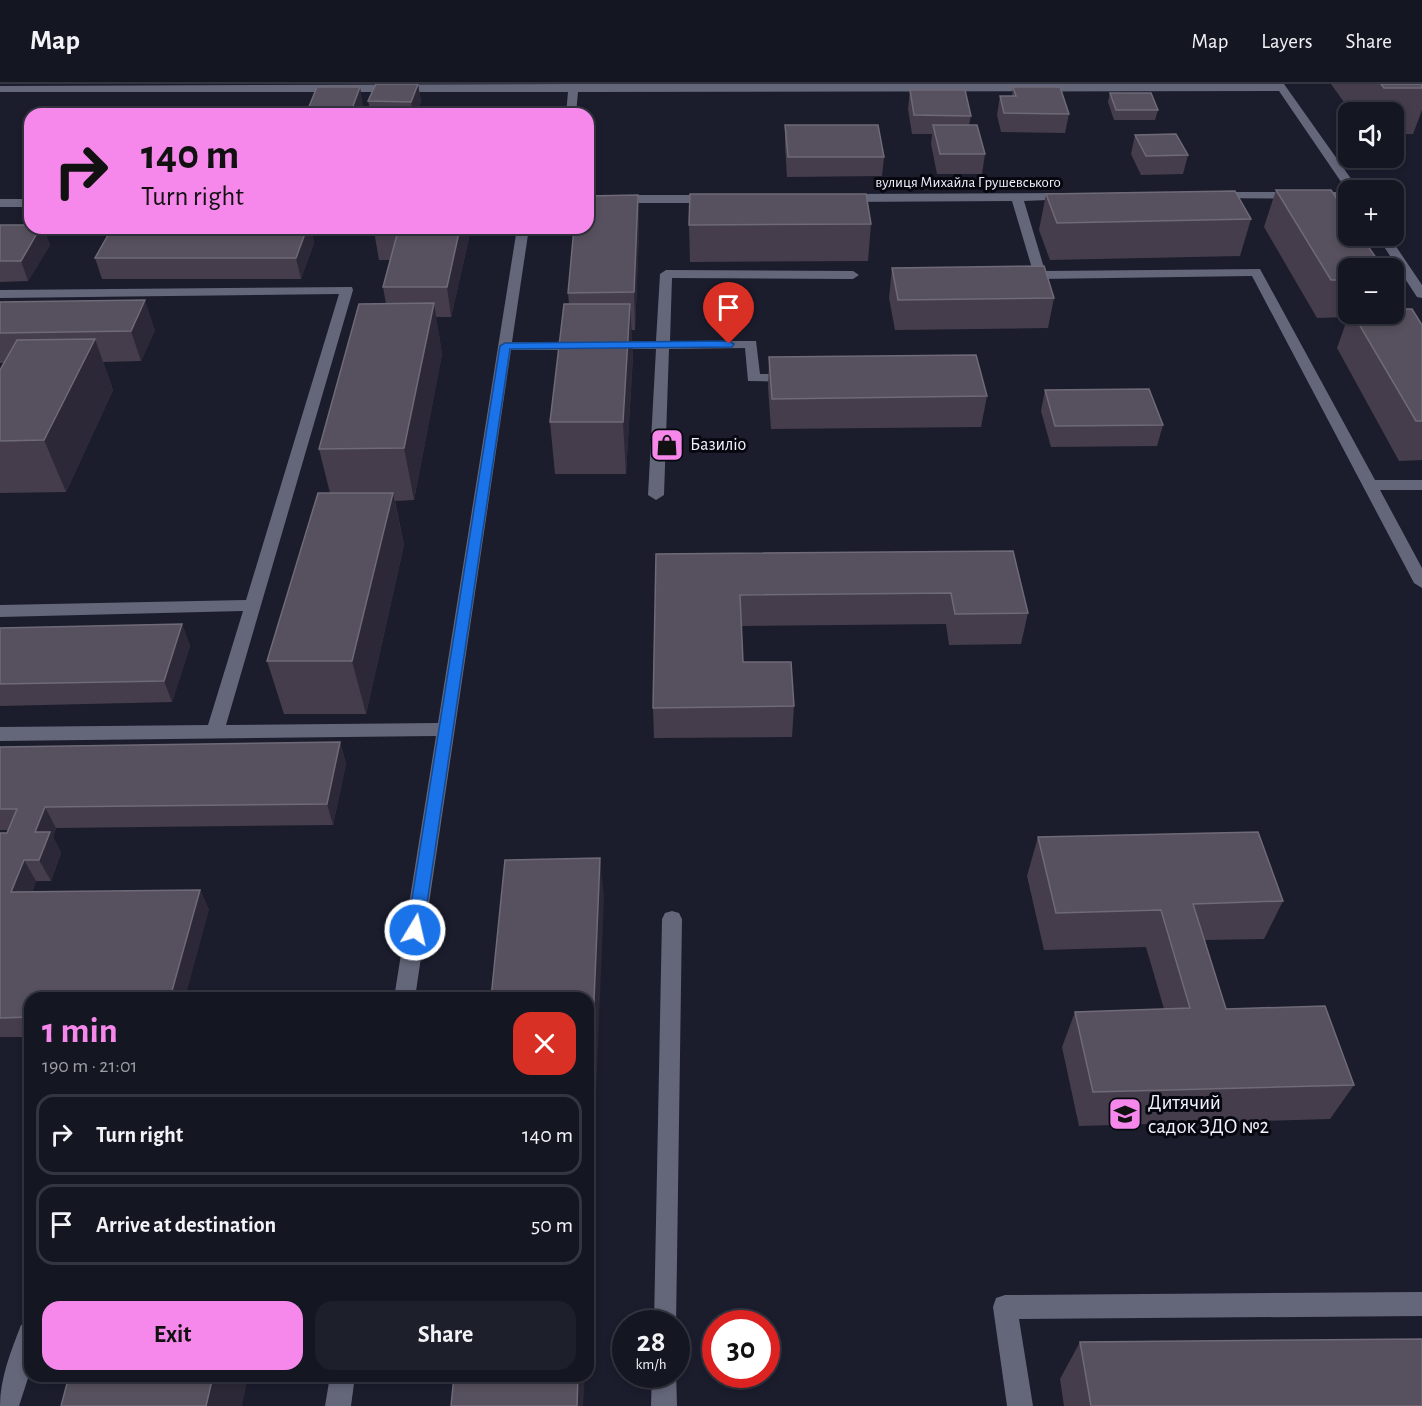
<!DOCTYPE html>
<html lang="en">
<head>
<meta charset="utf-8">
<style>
	body { margin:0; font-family:"Alegreya Sans",sans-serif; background:#1d1f2a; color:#f1f3f6; height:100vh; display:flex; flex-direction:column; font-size:22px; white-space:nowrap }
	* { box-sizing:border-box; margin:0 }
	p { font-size:20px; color:#9d9fa5 }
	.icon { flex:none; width:33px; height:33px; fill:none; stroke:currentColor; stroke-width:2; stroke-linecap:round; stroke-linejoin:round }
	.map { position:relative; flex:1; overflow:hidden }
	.panel { position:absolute; left:24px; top:908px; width:570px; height:390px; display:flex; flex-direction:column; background:#141622; border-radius:18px; box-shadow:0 3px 9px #0003,0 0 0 2px #333540 }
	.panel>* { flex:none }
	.hud { position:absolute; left:24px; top:24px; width:570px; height:126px; border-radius:18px; box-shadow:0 3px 9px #0003,0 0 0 2px #333540; background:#f788eb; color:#111; overflow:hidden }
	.tools { position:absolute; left:1338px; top:18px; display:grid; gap:12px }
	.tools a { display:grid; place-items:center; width:66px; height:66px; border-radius:12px; background:#141622; box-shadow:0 3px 9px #0003,0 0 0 2px #333540; font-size:30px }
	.speed { position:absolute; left:612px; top:1226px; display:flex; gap:12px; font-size:30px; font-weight:700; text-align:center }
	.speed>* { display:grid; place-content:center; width:78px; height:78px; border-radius:50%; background:#141622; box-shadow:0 3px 9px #0003,0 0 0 2px #333540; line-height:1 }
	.speed small { font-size:15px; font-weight:400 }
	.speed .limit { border:9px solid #d22; background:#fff; color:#111 }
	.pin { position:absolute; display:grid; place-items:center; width:51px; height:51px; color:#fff; margin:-62px -26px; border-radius:50% 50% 50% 0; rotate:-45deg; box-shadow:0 0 6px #0007 }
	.pin .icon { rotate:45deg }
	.me { position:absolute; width:66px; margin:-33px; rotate:9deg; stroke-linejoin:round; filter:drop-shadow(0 0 4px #0008) }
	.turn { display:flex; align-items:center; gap:21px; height:126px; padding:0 18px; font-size:27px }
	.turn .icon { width:78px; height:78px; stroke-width:2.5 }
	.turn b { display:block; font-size:42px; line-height:51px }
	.round { display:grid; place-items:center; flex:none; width:63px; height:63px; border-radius:18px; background:#1d1f2a }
	.headline { display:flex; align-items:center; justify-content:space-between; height:102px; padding:0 18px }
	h1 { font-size:36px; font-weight:700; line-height:45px; color:#f788eb }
	.primary-button { display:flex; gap:12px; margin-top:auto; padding:12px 18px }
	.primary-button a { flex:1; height:69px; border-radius:18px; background:#f788eb; color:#111; font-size:24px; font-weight:700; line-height:69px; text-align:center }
	.primary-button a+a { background:#1d1f2a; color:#f1f3f6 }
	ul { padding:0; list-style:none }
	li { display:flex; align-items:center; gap:18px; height:81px; margin:0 12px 9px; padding:0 6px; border:3px solid #333540; border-radius:18px }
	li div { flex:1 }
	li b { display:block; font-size:22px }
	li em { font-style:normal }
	header { display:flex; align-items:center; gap:36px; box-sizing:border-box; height:84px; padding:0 30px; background:#141622; border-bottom:2px solid #333540 }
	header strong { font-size:28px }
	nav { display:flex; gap:33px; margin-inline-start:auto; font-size:21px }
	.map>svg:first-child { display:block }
</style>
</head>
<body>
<header>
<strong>Map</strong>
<nav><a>Map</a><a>Layers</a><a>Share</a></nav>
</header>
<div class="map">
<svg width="1422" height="1322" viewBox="0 0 1422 1322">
	<rect width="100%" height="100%" fill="#1b1d2d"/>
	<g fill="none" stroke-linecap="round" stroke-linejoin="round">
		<g fill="#64677a" fill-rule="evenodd">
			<polygon points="569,0 1284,0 1359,106 1348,106 1348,115 1211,114 1209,112 1215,108 1348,108 1279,7 578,8 576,30 566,30 568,8 0,8 0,2"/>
			<polygon points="1068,109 1072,111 1072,115 1024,117 1045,187 1260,185 1375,396 1422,396 1422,406 1380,406 1422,484 1422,504 1414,499 1252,192 1040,195 1034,191 1012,117 843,118 837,114 843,110"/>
			<polygon points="588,111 714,111 720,115 714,119 588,119"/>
			<rect x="0" y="115" width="30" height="8"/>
			<polygon points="517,144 529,144 512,258 581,258 588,262 581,266 511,266 415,914 394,914 436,652 0,657 0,643 208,641 243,527 0,533 0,521 246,516 339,210 0,214 0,206 352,203 353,206 226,641 438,639"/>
			<polygon points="1377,152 1389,152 1422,201 1422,214 1417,213"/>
			<polygon points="666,186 853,187 859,191 853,195 672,194 670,257 756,257 760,290 793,290 800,294 793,298 748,297 745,264 669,265 664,411 656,416 648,411 656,265 609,265 602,261 609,257 656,257 660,190"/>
			<polygon points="672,827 679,829 682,835 676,1243 676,1239 654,1239 662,835 665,829"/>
			<polygon points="1422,1208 1422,1232 1019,1235 1033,1322 1007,1322 993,1223 996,1214 1005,1211"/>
			<path d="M 30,1238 L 30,1288 L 19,1322 L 0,1322 C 0,1294 11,1267 21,1241 Z"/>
			<polygon points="676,1287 677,1322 651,1322 652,1290 676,1290"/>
			<polygon points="330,1292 355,1292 351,1322 325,1322"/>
		</g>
	</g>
	<g fill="#453d4b">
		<polygon points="376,0 418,0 421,18 417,30 371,30 368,17"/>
		<polygon points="1331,0 1422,0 1422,26 1413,50 1394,50 1394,28 1351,28"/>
		<polygon points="1013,3 1069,30 1065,49 1001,48 997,31 1000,12 1012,12"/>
		<polygon points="910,6 971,32 969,41 985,70 982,90 937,90 931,60 932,50 912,50 908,25"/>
		<polygon points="1110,9 1158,26 1155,36 1114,36 1108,18"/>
		<polygon points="785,41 884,73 882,92 787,93 785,61"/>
		<polygon points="1135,51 1188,71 1183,90 1141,91 1131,70"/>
		<polygon points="1276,106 1348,184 1348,230 1394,230 1422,241 1422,376 1399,377 1337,264 1348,233 1317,234 1264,143"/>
		<polygon points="1046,110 1251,135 1240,172 1050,176 1039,146"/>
		<polygon points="638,111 639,148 635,246 631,246 633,271 626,390 555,390 550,338 569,220 568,209"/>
		<polygon points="871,140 868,177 690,178 689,141"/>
		<polygon points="0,141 30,144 43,144 50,161 28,197 0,198"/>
		<polygon points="112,144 311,144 314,159 301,195 102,195 95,174"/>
		<polygon points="375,144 467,144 469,154 451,233 436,233 442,270 414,416 395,417 404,461 366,630 284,630 267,577 330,409 319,365 386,220 383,203 390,176 379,176 374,147"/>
		<polygon points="892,184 1054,214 1048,244 895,246 889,214"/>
		<polygon points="0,218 155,246 141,277 103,278 113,306 66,408 0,409 0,286 4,279 0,279"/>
		<polygon points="769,273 987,312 981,343 771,345 768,303"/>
		<polygon points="1045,306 1163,341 1157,362 1051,363 1041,327"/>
		<polygon points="1013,467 1028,529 1021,560 949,561 946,540 741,542 743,578 794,622 792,653 654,654 653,624 656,470"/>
		<polygon points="182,540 190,562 172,618 0,622 0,544"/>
		<polygon points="340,658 346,680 333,741 56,744 53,753 61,769 51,797 36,797 32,808 200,806 209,826 30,914 30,953 0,953 0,749 7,749 8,746 0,746 0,663"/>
		<polygon points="1038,753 1283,817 1264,855 1205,856 1226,925 1354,1001 1330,1035 1079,1042 1062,963 1075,928 1164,925 1146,863 1044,866 1027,792"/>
		<polygon points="1080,1258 1422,1322 1064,1322 1060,1295"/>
	</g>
	<g fill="#2c2837">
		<polygon points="418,0 421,18 417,30 413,30 411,18"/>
		<polygon points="360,3 363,21 360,30 350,30"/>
		<polygon points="638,111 639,148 635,246 634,208"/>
		<polygon points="40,144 43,144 50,161 28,197 21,177"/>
		<polygon points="307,144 311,144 314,159 301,195 296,174"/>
		<polygon points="460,144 467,144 469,154 451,233 447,203"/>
		<polygon points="145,216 155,246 141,277 131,247"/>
		<polygon points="434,219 442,270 414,416 404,364"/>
		<polygon points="630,220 633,271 626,390 623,338"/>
		<polygon points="95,255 113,306 66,408 44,356"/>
		<polygon points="393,409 404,461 366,630 352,577"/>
		<polygon points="182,540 190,562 172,618 164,597"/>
		<polygon points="340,658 346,680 333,741 327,720"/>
		<polygon points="45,723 56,744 53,753 61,769 51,797 39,776 35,748"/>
		<polygon points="600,774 604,813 588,1209 588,1059"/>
		<polygon points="24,776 36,797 24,829 11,808"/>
		<polygon points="200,806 209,826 185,914 170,914"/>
		<polygon points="213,1292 248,1292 242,1322 206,1322"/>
		<polygon points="578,1292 585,1292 583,1322 577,1322"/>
	</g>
	<g fill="#57505e" stroke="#6f6a77" stroke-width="1.5">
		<polygon points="376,0 418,0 411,18 368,17"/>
		<polygon points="1381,0 1422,0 1422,4 1384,4"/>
		<polygon points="317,3 360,3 350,30 306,30"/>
		<polygon points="1013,3 1060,3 1069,30 1004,29 1000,12 1016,12"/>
		<polygon points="910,6 965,6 971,32 914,31"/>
		<polygon points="1110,9 1151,9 1158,26 1116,26"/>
		<polygon points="785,41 878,41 884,73 788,73"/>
		<polygon points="933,41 977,41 985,70 940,70"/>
		<polygon points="1176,50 1188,71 1146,72 1135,51"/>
		<polygon points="1276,106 1331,106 1348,132 1348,152 1361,152 1383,184 1348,184 1348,196 1331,196"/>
		<polygon points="1235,107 1251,135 1057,139 1046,110"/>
		<polygon points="690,110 866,110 871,140 689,141"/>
		<polygon points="638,111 634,208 568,209 574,144 588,144 588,112"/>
		<polygon points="0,141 30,141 30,144 40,144 21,177 0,177"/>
		<polygon points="112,144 307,144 296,174 95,174"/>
		<polygon points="375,144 460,144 447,203 383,203 398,147 374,147"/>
		<polygon points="1044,182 1054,214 898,216 892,184"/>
		<polygon points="145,216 131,247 0,249 0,218"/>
		<polygon points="434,219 404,364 319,365 359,220"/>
		<polygon points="564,220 630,220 623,338 550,338"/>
		<polygon points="1394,225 1412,225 1422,241 1422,337 1416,337 1353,230 1394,230"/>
		<polygon points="95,255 44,356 0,357 0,286 17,256"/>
		<polygon points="976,271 987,312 772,315 769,273"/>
		<polygon points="1149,305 1163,341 1055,342 1045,306"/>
		<polygon points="318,409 393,409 352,577 267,577"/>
		<polygon points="1013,467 1028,529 955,530 951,509 740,511 743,578 791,578 794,622 653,624 656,470"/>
		<polygon points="182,540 164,597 0,600 0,544"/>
		<polygon points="340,658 327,720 45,723 35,748 50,748 39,776 24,776 11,808 200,806 170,914 30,914 30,933 0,934 0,749 7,749 17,725 0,725 0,663"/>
		<polygon points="1258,748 1283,817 1193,820 1226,925 1325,922 1354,1001 1093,1008 1075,928 1190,924 1161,826 1056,829 1038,753"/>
		<polygon points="600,774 588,1059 588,914 491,914 505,776"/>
		<polygon points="1422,1255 1422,1322 1091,1322 1080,1258"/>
		<polygon points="69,1292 213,1292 206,1322 61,1322"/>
		<polygon points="454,1292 578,1292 577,1322 451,1322"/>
	</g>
	<polygon fill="#1a73e8" stroke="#114b97" stroke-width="1.5" points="729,257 734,260 732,263 510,265 423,846 415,853 410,851 407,846 500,262 505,259"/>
	<defs>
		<g id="shop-square" transform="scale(1.725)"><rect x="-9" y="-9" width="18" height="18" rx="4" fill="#f788eb" stroke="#07080f"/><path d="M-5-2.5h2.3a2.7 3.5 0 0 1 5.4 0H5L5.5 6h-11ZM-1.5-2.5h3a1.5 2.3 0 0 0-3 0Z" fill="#111"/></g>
		<g id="school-square" transform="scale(1.725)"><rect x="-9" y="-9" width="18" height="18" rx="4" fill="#f788eb" stroke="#07080f"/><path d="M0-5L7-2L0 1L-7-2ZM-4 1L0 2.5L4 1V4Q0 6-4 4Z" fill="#111"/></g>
	</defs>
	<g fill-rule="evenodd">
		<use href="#shop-square" x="667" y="361"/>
		<use href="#school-square" x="1125" y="1030"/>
	</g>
	<g text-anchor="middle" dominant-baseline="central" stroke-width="6" stroke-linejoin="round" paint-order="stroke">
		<g font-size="15" fill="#f0f2fd" stroke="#07080f">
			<text x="968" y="98">вулиця Михайла Грушевського</text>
		</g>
		<g font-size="18" fill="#f0f2fd" stroke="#07080f" text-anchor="start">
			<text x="690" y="361">Базиліо</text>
		</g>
		<g font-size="21" fill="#f0f2fd" stroke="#07080f" text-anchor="start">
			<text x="1148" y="1018">Дитячий<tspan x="1148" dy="24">садок ЗДО №2</tspan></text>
		</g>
	</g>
</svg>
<div class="tools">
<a><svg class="icon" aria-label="sound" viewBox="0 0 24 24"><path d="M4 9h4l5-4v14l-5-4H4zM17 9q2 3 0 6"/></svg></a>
<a>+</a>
<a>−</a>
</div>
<div class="speed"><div>28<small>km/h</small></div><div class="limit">30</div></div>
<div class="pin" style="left:729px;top:260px;background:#d93025"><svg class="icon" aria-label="arrive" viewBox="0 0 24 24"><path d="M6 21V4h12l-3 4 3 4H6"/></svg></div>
<svg class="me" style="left:415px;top:846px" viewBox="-20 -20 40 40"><circle r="17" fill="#1a73e8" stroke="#fff" stroke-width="3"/><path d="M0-11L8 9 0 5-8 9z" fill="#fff"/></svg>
<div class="hud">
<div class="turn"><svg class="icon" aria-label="right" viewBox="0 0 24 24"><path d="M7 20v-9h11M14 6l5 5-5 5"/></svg><div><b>140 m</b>Turn right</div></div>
</div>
<section class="panel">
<div class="headline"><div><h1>1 min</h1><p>190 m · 21:01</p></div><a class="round" style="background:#d93025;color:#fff"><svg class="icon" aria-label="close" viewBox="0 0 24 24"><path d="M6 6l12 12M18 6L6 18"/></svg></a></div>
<ul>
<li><svg class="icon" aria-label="right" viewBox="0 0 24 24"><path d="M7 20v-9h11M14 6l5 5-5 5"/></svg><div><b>Turn right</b></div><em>140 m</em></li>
<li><svg class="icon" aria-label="arrive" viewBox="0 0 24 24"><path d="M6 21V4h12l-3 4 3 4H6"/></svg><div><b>Arrive at destination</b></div><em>50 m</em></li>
</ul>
<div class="primary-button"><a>Exit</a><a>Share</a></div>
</section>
</div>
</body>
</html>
